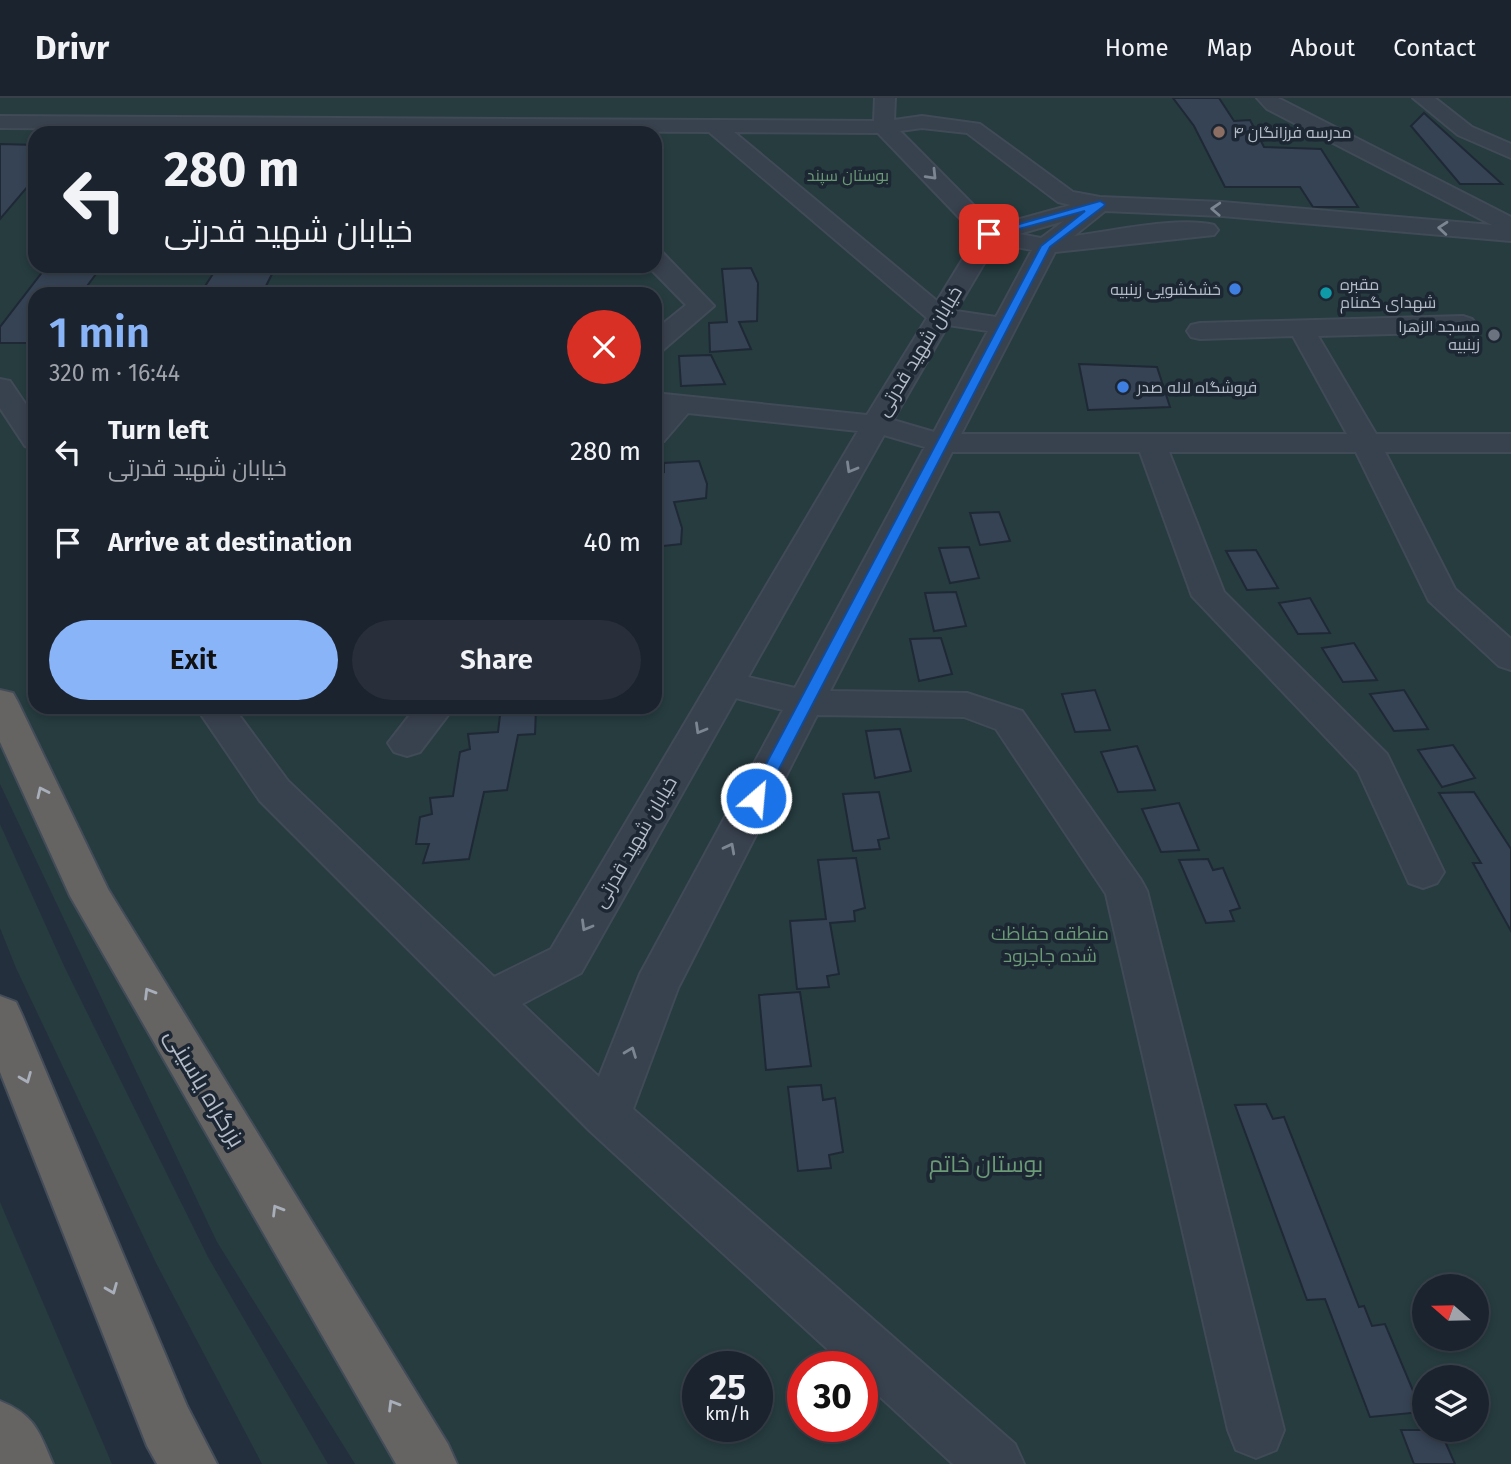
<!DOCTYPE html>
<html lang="en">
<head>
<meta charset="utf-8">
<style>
	body { margin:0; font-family:"Fira Sans",Cairo,sans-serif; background:#282f3a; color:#f1f3f6; height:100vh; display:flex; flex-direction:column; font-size:26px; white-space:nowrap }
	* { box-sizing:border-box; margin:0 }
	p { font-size:23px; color:#a0a4aa }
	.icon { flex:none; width:38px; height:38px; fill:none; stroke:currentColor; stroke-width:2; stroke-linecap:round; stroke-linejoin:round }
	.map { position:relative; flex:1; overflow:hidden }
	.drawer { position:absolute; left:28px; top:189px; width:634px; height:427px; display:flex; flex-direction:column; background:#1b232e; border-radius:21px; box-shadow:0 4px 10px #0003,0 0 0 2px #39404a }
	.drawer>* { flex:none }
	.top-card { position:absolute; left:28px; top:28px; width:634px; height:147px; border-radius:21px; box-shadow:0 4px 10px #0003,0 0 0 2px #39404a; background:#1b232e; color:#f1f3f6; overflow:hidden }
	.needle { width:46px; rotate:290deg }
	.controls { position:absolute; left:1412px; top:1176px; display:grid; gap:14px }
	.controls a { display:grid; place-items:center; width:77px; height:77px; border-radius:50%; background:#1b232e; box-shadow:0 4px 10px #0003,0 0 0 2px #39404a; font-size:35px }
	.speed { position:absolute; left:682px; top:1253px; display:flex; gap:14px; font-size:35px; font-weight:700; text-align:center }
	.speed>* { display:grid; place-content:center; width:91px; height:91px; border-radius:50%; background:#1b232e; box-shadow:0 4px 10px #0003,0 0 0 2px #39404a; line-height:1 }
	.speed small { font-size:18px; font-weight:400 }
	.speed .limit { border:10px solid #d22; background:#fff; color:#111 }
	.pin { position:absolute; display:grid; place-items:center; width:60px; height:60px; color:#fff; margin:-30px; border-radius:14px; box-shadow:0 4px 10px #0006 }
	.me { position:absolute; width:77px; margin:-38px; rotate:27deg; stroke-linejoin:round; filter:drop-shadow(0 0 5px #0008) }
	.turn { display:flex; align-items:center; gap:24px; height:147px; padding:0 21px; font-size:32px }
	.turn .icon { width:91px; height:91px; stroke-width:2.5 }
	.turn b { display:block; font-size:49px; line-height:60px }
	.round { display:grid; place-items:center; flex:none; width:74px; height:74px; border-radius:37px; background:#282f3a }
	.headline { display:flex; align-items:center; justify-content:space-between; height:119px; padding:0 21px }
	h1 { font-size:42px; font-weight:600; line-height:52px; color:#8ab4f8 }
	.button { display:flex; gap:14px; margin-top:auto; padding:14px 21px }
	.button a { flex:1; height:80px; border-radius:42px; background:#8ab4f8; color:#111; font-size:28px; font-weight:600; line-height:80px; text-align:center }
	.button a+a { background:#282f3a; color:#f1f3f6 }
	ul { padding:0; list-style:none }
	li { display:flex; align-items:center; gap:21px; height:91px; padding:0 21px }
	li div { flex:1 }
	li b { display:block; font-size:26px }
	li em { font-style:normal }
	header { display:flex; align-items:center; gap:42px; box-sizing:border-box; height:98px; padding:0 35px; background:#1b232e; border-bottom:2px solid #39404a }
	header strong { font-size:33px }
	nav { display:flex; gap:38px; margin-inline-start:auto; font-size:24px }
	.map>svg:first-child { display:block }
</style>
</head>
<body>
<header>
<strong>Drivr</strong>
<nav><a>Home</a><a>Map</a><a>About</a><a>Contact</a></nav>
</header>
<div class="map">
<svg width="1511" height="1366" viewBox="0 0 1511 1366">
	<rect width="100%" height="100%" fill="#242f3e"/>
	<g fill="#263c3f" fill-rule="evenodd">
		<path d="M 0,0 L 1511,0 L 1511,1366 L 355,1366 L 217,1144 L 0,686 ZM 35,35 L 654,35 L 654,168 L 35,168 ZM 35,196 L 654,196 L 654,609 L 35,609 ZM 1424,1188 L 1477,1188 L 1477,1241 L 1424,1241 ZM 698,1269 L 758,1269 L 758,1328 L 698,1328 ZM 803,1269 L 863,1269 L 863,1328 L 803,1328 ZM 1424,1279 L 1477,1279 L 1477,1332 L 1424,1332 Z"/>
		<polygon points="0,726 65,870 208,1159 328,1366 262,1366 156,1165 16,870 0,830"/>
		<polygon points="0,1104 112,1366 40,1366 0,1309"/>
	</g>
	<g fill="#364354" stroke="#1f2835" stroke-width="2">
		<polygon points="1173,0 1219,0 1234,23 1250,22 1264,49 1321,51 1358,109 1313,109 1300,89 1225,89 1194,28"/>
		<polygon points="1424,15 1502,86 1460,86 1411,28"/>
		<polygon points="0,46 35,47 35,80 0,121"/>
		<polygon points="47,168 102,168 81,196 35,196 35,245 0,245 0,229"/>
		<polygon points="218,168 276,168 262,196 200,196"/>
		<polygon points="751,170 758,185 757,223 739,224 751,251 710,254 709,225 727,224 722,171"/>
		<polygon points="711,257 725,286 681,288 679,258"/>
		<polygon points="1079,266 1157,269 1170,309 1088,312"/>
		<polygon points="660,363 664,375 664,365 699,363 707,386 706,400 674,404 682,430 681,446 654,449 654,364"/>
		<polygon points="999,414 1010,443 980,447 970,415"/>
		<polygon points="969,449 979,480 950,485 939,450"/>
		<polygon points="1256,452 1278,490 1247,492 1226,453"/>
		<polygon points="956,494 966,528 934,533 925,495"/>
		<polygon points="1310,500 1330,535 1298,536 1279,505"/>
		<polygon points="941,540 952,576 919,583 910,541"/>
		<polygon points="1354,545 1377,582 1343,584 1322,550"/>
		<polygon points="1095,592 1110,632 1075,634 1062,596"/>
		<polygon points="1404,592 1428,631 1394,633 1370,596"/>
		<polygon points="501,609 536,609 535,636 518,637 507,692 484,694 469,761 423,765 429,746 416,746 420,719 432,716 430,700 453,698 460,654 470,651 468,636 498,634"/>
		<polygon points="900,631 911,673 875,680 866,633"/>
		<polygon points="1453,647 1475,680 1442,689 1418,652"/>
		<polygon points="1137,648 1155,692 1118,694 1101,654"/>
		<polygon points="879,694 889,740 878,742 880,751 853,753 843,696"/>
		<polygon points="1474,694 1511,751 1511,833 1473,765 1481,765 1439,695"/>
		<polygon points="1179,705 1199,752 1161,754 1142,711"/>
		<polygon points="856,760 865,810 854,813 855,823 830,825 839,876 827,878 829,889 797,891 790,823 826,821 818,762"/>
		<polygon points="1208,761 1213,772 1223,770 1240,810 1230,813 1234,823 1206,825 1179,762"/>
		<polygon points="800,894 811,968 766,972 759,897"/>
		<polygon points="821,987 823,1002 835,1000 843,1054 829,1057 831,1070 798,1073 788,989"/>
		<polygon points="1266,1006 1273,1021 1284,1019 1359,1209 1364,1208 1372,1228 1385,1226 1422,1314 1370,1319 1325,1201 1307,1202 1235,1007"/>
		<polygon points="1401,1332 1440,1332 1455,1366 1414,1366"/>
	</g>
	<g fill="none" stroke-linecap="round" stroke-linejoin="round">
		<g stroke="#414a57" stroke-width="4">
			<g id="minor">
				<path d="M 875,0 L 895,0 L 894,22 L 922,18 L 980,26 L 1073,94 L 1100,99 L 1222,104 L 1492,127 L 1267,11 L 1257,0 L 1278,0 L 1511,119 L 1511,143 L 1222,118 L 1105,113 L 1074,138 C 1112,133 1179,118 1214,127 L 1218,132 L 1214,137 L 1055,154 L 961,336 L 1347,336 L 1293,238 L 1200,241 L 1191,239 L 1187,233 L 1191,227 L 1200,225 L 1463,218 L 1472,221 L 1476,226 L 1472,231 L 1463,234 L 1318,238 L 1376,336 L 1511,336 L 1511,354 L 1385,354 L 1455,491 L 1511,541 L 1511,572 L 1499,568 L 1429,503 L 1356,354 L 1169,354 L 1224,494 L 1387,656 L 1444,774 L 1437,785 L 1423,790 L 1409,785 L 1358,673 L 1192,498 L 1140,354 L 952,354 L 830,593 L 967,595 L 1022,613 L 1141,782 L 1147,793 L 1284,1332 L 1276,1352 L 1256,1360 L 1236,1352 L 1228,1332 L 1106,796 L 996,631 L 964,619 L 817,617 L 678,890 L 633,1011 L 1015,1346 L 1024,1366 L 953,1366 L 863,1283 L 863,1269 L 847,1269 L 590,1033 L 260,703 L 196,609 L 233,609 L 288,683 L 494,879 L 551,851 L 858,333 L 688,315 L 664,343 L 654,346 L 654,318 L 660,312 L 654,311 L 654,295 L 867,317 L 927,220 L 709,34 L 0,30 L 0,18 L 874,23 ZM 922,30 L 967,35 L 1058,104 L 1071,107 L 994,128 L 900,33 ZM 734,34 L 878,35 L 977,138 L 937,203 ZM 1064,123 L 1041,140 L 1019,136 ZM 996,145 L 1032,152 L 996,219 L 956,213 ZM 948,227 L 988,233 L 934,334 L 893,322 ZM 884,337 L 925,349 L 795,590 L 748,579 ZM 736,600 L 783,612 L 640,876 L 599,979 L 522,906 L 581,875 Z"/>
				<polygon points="1413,0 1435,0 1472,29 1511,46 1511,60 1458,37"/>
				<polygon points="654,153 663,155 714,208 663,252 654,254 654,233 686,207 648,168 654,168"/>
				<polygon points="0,281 10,283 35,320 35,351 25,348 0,310"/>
				<polygon points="416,609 454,609 420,654 407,658 394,654 388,645"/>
			</g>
		</g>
		<g stroke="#434c59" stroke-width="4">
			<g id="trunk">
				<polygon points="0,592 13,595 18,604 108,791 448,1346 457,1366 396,1366 70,798 0,644"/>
				<polygon points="0,898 16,904 22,917 187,1308 217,1366 157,1366 147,1348 0,974"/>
				<path d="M 0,1303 C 35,1317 39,1333 53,1366 L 0,1366 Z"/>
			</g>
		</g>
		<use href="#minor" fill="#38414e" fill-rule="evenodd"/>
		<use href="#trunk" fill="#656462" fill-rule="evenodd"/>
	</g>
	<defs><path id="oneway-chevron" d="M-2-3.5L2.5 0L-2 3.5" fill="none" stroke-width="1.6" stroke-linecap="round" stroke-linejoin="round" transform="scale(1.75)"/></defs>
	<g stroke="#7c8592">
		<use href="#oneway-chevron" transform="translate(932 77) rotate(46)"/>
		<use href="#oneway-chevron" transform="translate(1216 111) rotate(-177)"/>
		<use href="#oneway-chevron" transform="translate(1443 130) rotate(-175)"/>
		<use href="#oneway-chevron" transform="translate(851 370) rotate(120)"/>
		<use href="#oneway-chevron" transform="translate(700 631) rotate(120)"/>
		<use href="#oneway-chevron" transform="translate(730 750) rotate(-62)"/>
		<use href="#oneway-chevron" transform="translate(586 828) rotate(120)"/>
		<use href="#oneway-chevron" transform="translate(631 954) rotate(-69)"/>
	</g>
	<g stroke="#a8afba">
		<use href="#oneway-chevron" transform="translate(42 694) rotate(-115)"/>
		<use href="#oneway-chevron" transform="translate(149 895) rotate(-121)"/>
		<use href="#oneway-chevron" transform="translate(26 980) rotate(68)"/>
		<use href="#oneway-chevron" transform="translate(277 1112) rotate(-121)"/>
		<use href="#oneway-chevron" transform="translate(112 1191) rotate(68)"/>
		<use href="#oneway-chevron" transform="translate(393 1307) rotate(-121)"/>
	</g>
	<polygon fill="#1a73e8" stroke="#114b97" stroke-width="2" points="1100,103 1105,106 1104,108 1050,149 764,700 756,706 750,704 748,700 1041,148 1085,113 989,139 984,136"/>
	<circle fill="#8d6e63" stroke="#1d2633" stroke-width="2.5" cx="1219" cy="34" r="7"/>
	<g fill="#3f7fe0" stroke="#1d2633" stroke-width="2.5">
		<circle cx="1235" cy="191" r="7"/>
		<circle cx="1123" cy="289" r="7"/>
	</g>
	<circle fill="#0f9aa8" stroke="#1d2633" stroke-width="2.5" cx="1326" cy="195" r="7"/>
	<circle fill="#6b7280" stroke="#1d2633" stroke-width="2.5" cx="1494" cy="237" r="7"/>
	<g text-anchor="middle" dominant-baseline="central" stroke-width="7" stroke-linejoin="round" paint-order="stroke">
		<g font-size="16" fill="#b4bcc9" stroke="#1d2633" text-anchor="start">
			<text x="1233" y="34">مدرسه فرزانگان ۴</text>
			<text x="1340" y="186">مقبره<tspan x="1340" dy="18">شهدای گمنام</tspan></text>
			<text x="1221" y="191" text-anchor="end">خشکشویی زینبیه</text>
			<text x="1480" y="228" text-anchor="end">مسجد الزهرا<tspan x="1480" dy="18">زینبیه</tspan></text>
			<text x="1137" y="289">فروشگاه لاله صدر</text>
		</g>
		<g font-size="16" fill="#6b9a76" stroke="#1d2633">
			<text x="848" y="77">بوستان سپند</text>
		</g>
		<g font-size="19" fill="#b4bcc9" stroke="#1d2633">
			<text transform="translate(919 253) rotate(-59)">خیابان شهید قدرتی</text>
			<text transform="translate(635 744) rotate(-60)">خیابان شهید قدرتی</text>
		</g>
		<g font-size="19" fill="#6b9a76" stroke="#1d2633">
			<text x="1050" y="835">منطقه حفاظت<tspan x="1050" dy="22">شده جاجرود</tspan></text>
		</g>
		<g font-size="23" fill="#b4bcc9" stroke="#1d2633">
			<text transform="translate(205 990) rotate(59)">بزرگراه یاسینی</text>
		</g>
		<g font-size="23" fill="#6b9a76" stroke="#1d2633">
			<text x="986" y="1066">بوستان خاتم</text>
		</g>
	</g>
</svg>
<div class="controls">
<a><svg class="needle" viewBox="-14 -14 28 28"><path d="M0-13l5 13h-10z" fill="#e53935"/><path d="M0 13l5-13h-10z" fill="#a0a4aa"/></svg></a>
<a><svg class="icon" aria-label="layers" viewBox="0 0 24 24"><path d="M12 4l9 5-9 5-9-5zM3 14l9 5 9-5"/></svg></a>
</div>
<div class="speed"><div>25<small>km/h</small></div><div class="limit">30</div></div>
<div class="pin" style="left:989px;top:136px;background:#d93025"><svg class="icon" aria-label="arrive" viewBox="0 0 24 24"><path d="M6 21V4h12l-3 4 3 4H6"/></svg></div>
<svg class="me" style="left:756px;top:700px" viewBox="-20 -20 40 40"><circle r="17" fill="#1a73e8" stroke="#fff" stroke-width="3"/><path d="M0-11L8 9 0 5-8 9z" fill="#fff"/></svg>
<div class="top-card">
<div class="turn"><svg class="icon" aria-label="left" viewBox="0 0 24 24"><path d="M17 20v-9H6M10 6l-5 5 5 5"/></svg><div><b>280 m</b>خیابان شهید قدرتی</div></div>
</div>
<section class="drawer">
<div class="headline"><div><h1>1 min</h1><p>320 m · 16:44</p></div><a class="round" style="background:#d93025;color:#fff"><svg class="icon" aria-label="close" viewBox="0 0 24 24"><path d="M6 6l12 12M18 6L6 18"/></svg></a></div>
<ul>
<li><svg class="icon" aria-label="left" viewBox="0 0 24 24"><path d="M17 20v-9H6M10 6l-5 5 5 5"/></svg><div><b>Turn left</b><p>خیابان شهید قدرتی</p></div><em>280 m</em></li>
<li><svg class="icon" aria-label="arrive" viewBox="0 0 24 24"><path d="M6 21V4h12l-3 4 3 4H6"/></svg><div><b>Arrive at destination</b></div><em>40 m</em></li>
</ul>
<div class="button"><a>Exit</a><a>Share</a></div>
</section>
</div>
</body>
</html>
